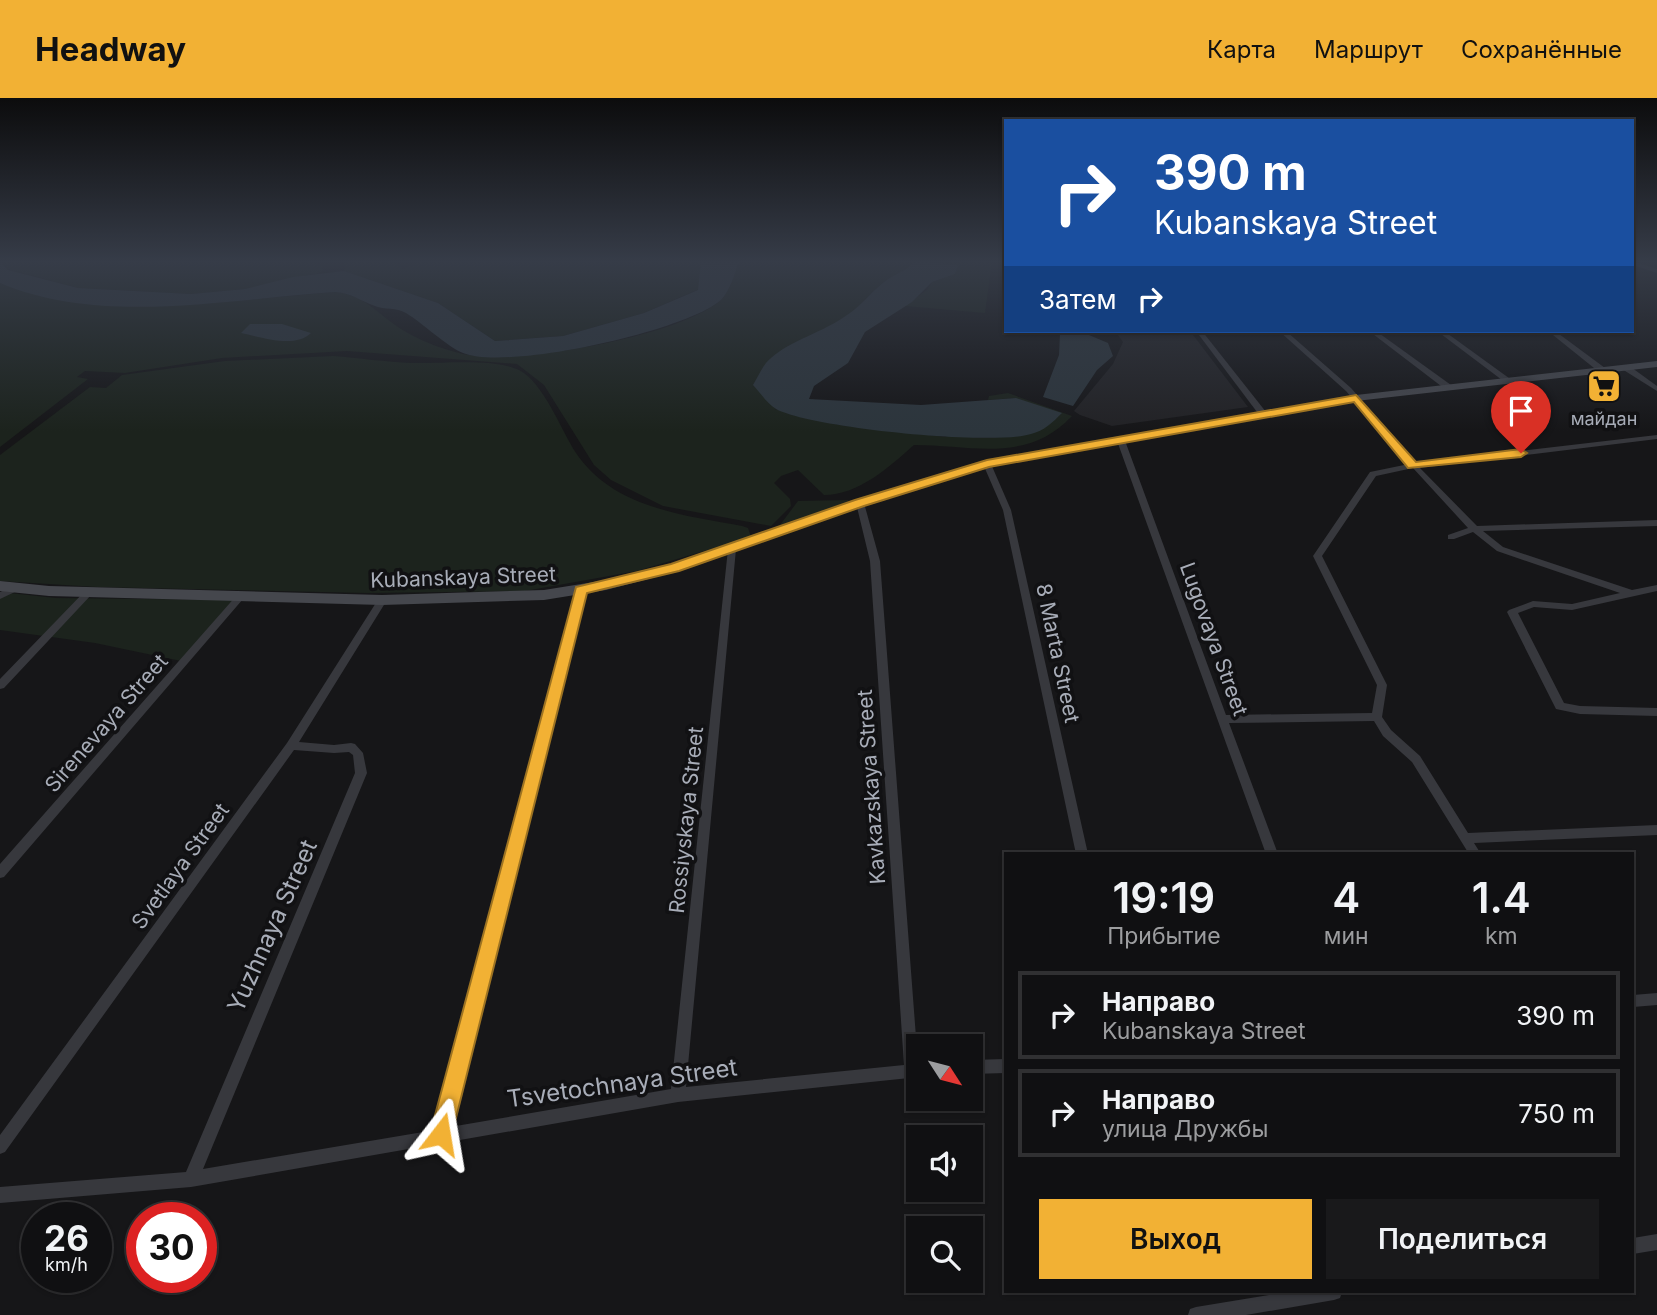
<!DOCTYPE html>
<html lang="ru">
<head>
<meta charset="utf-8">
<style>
	body { margin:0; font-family:Inter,sans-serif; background:#19191b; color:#f1f3f6; height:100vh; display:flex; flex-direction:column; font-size:26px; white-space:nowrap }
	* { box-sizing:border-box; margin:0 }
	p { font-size:23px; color:#9c9d9f }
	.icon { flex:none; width:38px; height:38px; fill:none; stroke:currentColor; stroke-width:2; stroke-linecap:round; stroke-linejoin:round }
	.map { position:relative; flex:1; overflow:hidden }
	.drawer { position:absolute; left:1004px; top:754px; width:630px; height:441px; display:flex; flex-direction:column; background:#101012; border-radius:0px; box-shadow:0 2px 5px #0004,0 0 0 2px #303032 }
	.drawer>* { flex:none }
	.top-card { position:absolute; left:1004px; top:21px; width:630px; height:214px; border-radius:0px; box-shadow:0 2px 5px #0004,0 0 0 2px #303032; background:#1a4fa0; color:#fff; overflow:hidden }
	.needle { width:46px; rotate:126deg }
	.buttons { position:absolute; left:906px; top:936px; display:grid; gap:14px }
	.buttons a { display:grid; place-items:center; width:77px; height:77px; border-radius:0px; background:#101012; box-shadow:0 2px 5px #0004,0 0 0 2px #303032; font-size:35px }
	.speed { position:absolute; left:21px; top:1104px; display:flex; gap:14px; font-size:35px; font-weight:700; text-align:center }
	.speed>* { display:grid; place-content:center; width:91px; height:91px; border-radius:50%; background:#101012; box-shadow:0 2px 5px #0004,0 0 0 2px #303032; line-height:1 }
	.speed small { font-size:18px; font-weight:400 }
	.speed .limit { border:10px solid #d22; background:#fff; color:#111 }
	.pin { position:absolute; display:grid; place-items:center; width:60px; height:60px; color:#fff; margin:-72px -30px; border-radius:50% 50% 50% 0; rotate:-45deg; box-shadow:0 0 7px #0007 }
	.pin .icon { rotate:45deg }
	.me { position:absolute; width:77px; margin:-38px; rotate:14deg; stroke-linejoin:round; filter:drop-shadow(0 0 5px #0008) }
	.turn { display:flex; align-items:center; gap:24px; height:147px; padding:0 35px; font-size:32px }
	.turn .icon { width:91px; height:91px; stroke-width:2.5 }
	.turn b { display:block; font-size:49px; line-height:60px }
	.then { display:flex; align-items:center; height:66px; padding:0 35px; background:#0003; gap:14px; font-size:26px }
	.eta { display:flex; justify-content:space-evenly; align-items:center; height:119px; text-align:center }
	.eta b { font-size:42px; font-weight:600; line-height:49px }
	.action { display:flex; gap:14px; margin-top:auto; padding:14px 35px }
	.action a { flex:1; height:80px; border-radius:0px; background:#f2b134; color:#111; font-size:28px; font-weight:600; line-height:80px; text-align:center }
	.action a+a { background:#19191b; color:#f1f3f6 }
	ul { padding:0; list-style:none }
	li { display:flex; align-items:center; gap:21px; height:88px; margin:0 14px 10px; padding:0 21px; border:4px solid #303032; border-radius:0px }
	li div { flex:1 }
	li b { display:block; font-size:26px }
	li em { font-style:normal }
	header { display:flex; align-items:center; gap:42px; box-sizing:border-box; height:98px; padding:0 35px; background:#f2b134; color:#111 }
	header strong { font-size:33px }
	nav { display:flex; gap:38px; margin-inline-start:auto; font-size:24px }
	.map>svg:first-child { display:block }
</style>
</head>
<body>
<header>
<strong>Headway</strong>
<nav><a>Карта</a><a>Маршрут</a><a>Сохранённые</a></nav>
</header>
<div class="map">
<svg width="1657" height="1217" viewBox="0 0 1657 1217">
	<rect width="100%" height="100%" fill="#161618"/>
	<polygon fill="#222225" points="1115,233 1190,233 1248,309 1112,328 1080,317 1074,313 1113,266 1123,244"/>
	<g fill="#1c231d">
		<polygon points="2,163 305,163 323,168 322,174 245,191 191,196 78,190 8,171"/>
		<polygon points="340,163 390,163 403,171 421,163 701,163 699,191 644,215 563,238 495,243 438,205 344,173 346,167"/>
		<path d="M 739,163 L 915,163 C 906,174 890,178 879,188 C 869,196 861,207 851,215 C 832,230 810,239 788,248 L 775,311 L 835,326 L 946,339 L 1016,300 L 988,302 L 989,298 L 1008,295 L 1072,318 C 1027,366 972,347 914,347 C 888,370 858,397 824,397 L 798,372 L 781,378 L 774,385 L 790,401 L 791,408 L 771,428 L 663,408 L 611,382 L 594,367 L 544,287 L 517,266 L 347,253 L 222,260 L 125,275 L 85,273 L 77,279 L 88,281 L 0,349 L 0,185 L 60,201 L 202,206 L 335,194 C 368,197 381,221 408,235 C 423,244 446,252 463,256 C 518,267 679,239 721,202 C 730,193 735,175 739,163 Z"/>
		<polygon points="926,163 992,163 985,215 905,208 927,192 932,184 955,176 958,167"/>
		<path d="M 333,258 C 359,260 386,264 412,265 C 441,266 494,260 519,272 C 544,285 561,332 576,355 C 613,410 683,417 742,428 L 748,430 L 751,439 L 637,473 L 525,493 L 367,495 L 97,489 L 0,483 L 0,357 L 90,289 L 106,290 L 122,277 L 225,263 Z"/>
		<polygon points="849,402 847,404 780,427 798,403"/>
		<polygon points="0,494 56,500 234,502 181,563 95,545 0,532"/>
	</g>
	<g fill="#2c353c">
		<path d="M 0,163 L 8,172 L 78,190 L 191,196 L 245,191 L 293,179 L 344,173 L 438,205 L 495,243 L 563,238 L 644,215 L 698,192 L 701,163 L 739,163 C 735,175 730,193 721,202 C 686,233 507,273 463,255 C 449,250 421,224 406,215 C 396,209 385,212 375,208 C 360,203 352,195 335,194 C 230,201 101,228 0,185 Z"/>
		<path d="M 915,163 L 958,167 L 955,176 L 932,184 L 912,204 L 865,234 L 848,265 L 814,288 L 809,301 L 921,307 L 1016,300 L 1062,315 C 1053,324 1044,333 1031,336 C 992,348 811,330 776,311 C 767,306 760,294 753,287 C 758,279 763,266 771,260 C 791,242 824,234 847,217 C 861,208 871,194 884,184 C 894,176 907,173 915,163 Z"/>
		<path d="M 250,226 L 282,226 L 311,235 C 295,251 261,239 241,235 Z"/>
		<polygon points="1060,236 1089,237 1108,245 1113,258 1097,272 1073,308 1043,299 1059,257"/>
	</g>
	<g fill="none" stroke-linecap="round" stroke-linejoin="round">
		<polyline stroke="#2c353c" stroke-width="2" points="1066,233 1068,236"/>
		<g fill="#37383d" fill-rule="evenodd">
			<polygon points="1633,163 1657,171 1657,175 1633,167"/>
			<polygon points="1196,233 1202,233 1266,314 1266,318 1260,318"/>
			<polygon points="1279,233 1286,233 1351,290 1417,365 1657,337 1657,341 1420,370 1477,428 1657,422 1657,428 1483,433 1503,449 1632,492 1657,487 1657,493 1572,512 1534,509 1518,515 1564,605 1580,608 1657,610 1657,618 1580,616 1556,611 1507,514 1509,512 1533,503 1572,506 1620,495 1497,453 1473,434 1454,441 1448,441 1448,437 1468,430 1413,370 1376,378 1322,458 1387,587 1382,619 1391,632 1420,658 1468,735 1657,727 1657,737 1474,745 1481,756 1469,756 1412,664 1383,638 1374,623 1229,625 1278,756 1266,756 1116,340 1120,338 1124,340 1226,617 1372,615 1377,587 1313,458 1370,374 1409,366 1346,293"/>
			<polygon points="1369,233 1376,233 1451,287 1451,291 1445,291"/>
			<polygon points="1437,233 1444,233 1513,283 1506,285"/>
			<polygon points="1548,233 1555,233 1605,270 1605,274 1599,274"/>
			<polygon points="1622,267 1628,267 1657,288 1657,293 1622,271"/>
			<polygon points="984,364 990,364 991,366 1011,412 1088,756 1076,756 1003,412 983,366"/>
			<polygon points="860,402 864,405 880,463 919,979 678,1004 191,1089 0,1105 0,1089 186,1074 355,675 353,657 349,654 334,655 294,652 5,1054 0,1056 0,1037 287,645 379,500 382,499 387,502 299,644 334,647 351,645 355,646 363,655 367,675 203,1071 435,1032 576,492 581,489 586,492 450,1029 671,991 728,451 732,448 736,451 686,989 904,967 870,463 856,405"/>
			<polygon points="16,487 19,488 21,490 19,492 0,501 0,494"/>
			<polygon points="89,491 94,494 92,496 4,590 0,591 0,581 86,492"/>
			<polygon points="240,496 245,499 243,501 4,779 0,780 0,766 237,497"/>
			<polygon points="1657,895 1657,907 1633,909 1633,897"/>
			<polygon points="1006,961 1006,975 971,976 971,962"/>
			<polygon points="1657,1136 1657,1152 1633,1156 1633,1140"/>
			<polygon points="1288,1194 1342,1194 1340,1200 1334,1202 1246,1217 1188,1217 1190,1211 1196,1209"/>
		</g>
		<polygon fill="#45474d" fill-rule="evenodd" points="1657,263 1657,269 1356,303 989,369 864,408 679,473 606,492 544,502 382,507 49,498 0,493 0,483 49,488 382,497 544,492 606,482 670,466 856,402 987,362 1356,297"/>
	</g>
	<linearGradient id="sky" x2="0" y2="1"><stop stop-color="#0c0c0d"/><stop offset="0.49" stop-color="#363c48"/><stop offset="1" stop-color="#363c48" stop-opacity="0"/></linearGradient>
	<rect width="1657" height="333" fill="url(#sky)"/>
	<polygon fill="#f2b134" stroke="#9d7322" stroke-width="2" points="1356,297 1416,364 1521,351 1527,355 1521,359 1408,370 1354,304 989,369 864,408 679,473 587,495 452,1036 449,1044 441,1047 433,1044 430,1036 576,489 671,466 855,402 987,362"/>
	<defs>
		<g id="supermarket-square" transform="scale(1.75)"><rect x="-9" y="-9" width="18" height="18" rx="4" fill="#f2b134" stroke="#111113"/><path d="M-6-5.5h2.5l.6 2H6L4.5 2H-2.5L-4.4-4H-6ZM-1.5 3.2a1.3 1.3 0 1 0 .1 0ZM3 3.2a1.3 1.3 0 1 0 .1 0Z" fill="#111"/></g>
	</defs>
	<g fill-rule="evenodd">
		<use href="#supermarket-square" x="1604" y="288"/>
	</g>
	<g text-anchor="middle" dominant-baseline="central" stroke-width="7" stroke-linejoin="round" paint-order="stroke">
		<g font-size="18" fill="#a8adb8" stroke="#111113">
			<text x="1604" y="320">майдан</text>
		</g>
		<g font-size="21" fill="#a8adb8" stroke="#111113">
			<text transform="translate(463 479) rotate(-2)">Kubanskaya Street</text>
			<text transform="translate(1214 541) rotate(70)">Lugovaya Street</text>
			<text transform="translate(1058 555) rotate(78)">8 Marta Street</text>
			<text transform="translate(106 625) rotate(-49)">Sirenevaya Street</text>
			<text transform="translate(871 689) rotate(-94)">Kavkazskaya Street</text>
			<text transform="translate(686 722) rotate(-84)">Rossiyskaya Street</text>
			<text transform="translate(180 768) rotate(-54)">Svetlaya Street</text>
		</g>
		<g font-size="24" fill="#a8adb8" stroke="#111113">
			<text transform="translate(272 828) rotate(-66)">Yuzhnaya Street</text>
			<text transform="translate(622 985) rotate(-8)">Tsvetochnaya Street</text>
		</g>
	</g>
</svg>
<div class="buttons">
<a><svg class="needle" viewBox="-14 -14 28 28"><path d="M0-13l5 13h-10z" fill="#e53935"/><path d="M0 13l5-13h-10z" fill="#9c9d9f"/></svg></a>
<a><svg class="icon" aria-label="sound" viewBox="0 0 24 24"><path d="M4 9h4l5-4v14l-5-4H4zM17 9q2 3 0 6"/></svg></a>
<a><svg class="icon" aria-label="search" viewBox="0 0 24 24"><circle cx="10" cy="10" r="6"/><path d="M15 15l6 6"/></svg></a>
</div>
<div class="speed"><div>26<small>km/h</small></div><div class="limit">30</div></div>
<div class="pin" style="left:1521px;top:355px;background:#d93025"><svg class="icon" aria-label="arrive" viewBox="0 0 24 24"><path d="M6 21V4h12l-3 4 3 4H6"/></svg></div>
<svg class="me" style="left:441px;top:1036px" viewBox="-20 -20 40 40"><path d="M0-17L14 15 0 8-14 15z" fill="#f2b134" stroke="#fff" stroke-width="4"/></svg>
<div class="top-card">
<div class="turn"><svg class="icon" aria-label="right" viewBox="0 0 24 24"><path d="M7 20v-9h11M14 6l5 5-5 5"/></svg><div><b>390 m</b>Kubanskaya Street</div></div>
<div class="then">Затем<svg class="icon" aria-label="right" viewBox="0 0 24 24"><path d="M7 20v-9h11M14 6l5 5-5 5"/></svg></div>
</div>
<section class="drawer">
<div class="eta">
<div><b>19:19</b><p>Прибытие</p></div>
<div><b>4</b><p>мин</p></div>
<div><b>1.4</b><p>km</p></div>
</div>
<ul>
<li><svg class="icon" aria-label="right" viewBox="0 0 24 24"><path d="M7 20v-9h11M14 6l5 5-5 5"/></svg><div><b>Направо</b><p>Kubanskaya Street</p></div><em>390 m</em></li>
<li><svg class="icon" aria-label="right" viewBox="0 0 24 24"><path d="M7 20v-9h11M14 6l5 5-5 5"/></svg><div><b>Направо</b><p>улица Дружбы</p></div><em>750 m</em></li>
</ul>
<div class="action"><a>Выход</a><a>Поделиться</a></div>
</section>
</div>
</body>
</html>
